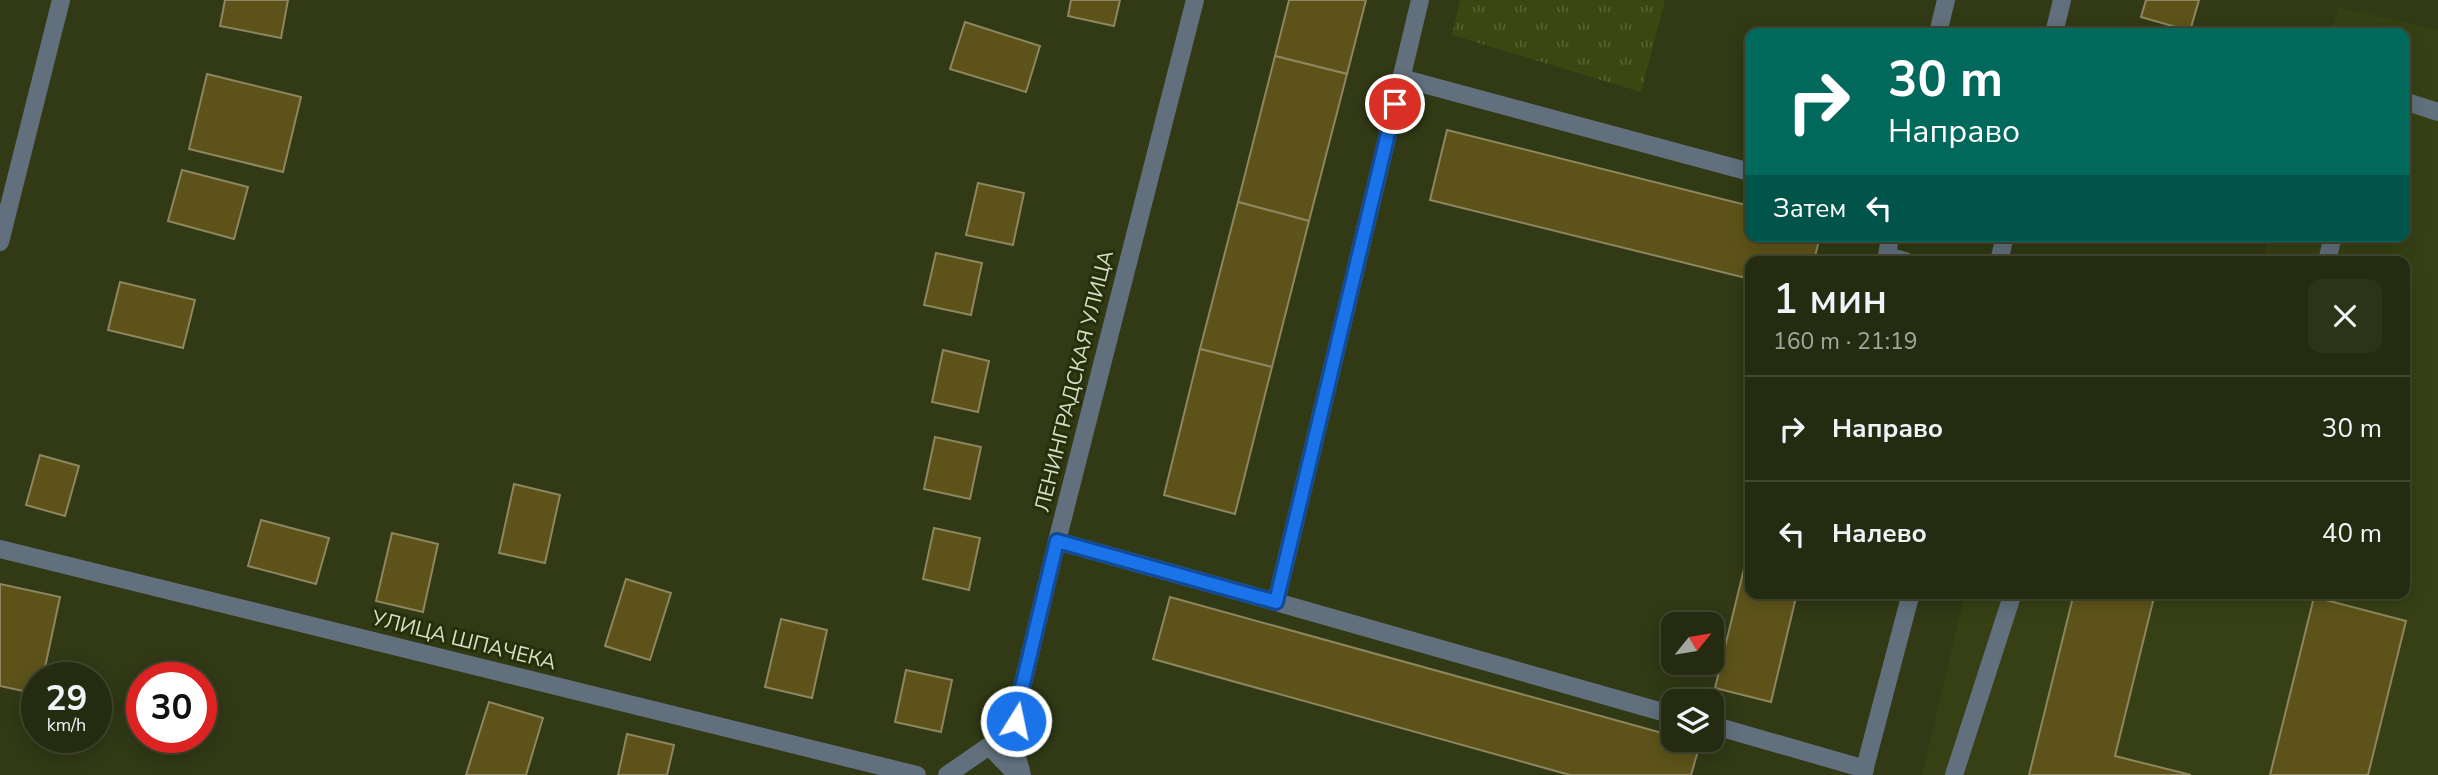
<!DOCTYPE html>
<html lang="ru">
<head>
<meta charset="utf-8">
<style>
	body { margin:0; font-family:"Nunito Sans",sans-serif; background:#2d3319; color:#f1f3f6; height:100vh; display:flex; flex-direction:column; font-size:26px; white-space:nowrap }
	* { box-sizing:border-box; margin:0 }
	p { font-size:23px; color:#a3a79f }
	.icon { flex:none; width:38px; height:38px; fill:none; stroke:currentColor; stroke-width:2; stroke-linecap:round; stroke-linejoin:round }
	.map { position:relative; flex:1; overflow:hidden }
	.panel { position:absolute; left:1745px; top:256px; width:665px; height:343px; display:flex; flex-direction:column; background:#252b10; border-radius:14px; box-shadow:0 4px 18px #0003,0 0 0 2px #424730 }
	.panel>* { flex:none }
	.banner { position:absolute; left:1745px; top:28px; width:665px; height:214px; border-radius:14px; box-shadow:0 4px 18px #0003,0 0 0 2px #424730; background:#00695c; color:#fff; overflow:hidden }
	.needle { width:46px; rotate:60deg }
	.fabs { position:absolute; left:1661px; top:612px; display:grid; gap:14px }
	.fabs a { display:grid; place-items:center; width:63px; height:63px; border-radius:14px; background:#252b10; box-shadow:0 4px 18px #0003,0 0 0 2px #424730; font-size:35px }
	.speed { position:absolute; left:21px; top:662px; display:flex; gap:14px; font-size:35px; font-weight:700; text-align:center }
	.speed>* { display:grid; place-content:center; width:91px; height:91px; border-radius:50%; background:#252b10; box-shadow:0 4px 18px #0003,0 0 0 2px #424730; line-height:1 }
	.speed small { font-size:18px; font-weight:400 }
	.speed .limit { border:10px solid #d22; background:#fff; color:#111 }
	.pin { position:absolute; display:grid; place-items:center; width:60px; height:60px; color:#fff; margin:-30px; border:4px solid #fff; border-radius:50%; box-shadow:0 2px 7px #0007 }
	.me { position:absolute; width:77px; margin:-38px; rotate:10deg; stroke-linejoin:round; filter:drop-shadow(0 0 5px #0008) }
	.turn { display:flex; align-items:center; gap:24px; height:147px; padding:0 28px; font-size:32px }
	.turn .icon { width:91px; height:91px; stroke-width:2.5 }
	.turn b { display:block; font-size:49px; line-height:60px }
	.then { display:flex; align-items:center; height:66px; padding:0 28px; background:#0003; gap:14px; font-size:26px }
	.round { display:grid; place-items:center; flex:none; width:74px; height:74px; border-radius:14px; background:#2d3319 }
	.overview { display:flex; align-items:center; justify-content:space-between; height:119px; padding:0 28px }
	h1 { font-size:42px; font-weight:600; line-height:52px }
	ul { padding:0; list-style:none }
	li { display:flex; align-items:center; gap:21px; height:105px; padding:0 28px; border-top:2px solid #424730 }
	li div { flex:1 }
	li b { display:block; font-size:26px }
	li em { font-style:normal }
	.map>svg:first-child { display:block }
</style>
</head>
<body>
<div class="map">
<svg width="2438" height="775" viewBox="0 0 2438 775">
	<defs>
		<pattern id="grass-tufts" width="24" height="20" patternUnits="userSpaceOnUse" patternTransform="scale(1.75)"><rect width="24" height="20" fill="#3b4610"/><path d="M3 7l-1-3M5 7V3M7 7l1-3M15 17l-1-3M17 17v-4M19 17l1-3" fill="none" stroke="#576031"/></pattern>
	</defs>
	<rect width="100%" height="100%" fill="#313915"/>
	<polygon fill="#374014" points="2338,7 2438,30 2438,775 1922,775 1965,593 2404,593 2404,261 2262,261 2269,236 2404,236 2404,33 2330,33"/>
	<polygon fill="url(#grass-tufts)" points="1460,0 1665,0 1641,92 1452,35"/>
	<g fill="#5d531a" stroke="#8d865e" stroke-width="2">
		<polygon points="225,0 288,0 281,38 220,26"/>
		<polygon points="1071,0 1120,0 1114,26 1068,16"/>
		<polygon points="1289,0 1366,0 1347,74 1275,56"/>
		<polygon points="2146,0 2199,0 2190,31 2141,17"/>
		<polygon points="965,22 1040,46 1026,92 950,69"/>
		<polygon points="1275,56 1347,74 1309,221 1238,202"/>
		<polygon points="207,74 301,97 283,172 189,149"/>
		<polygon points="1447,130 1750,206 1750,236 1820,236 1814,261 1750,261 1750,279 1430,200"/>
		<polygon points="182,170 248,187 234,239 168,221"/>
		<polygon points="978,183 1024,193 1013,245 966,235"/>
		<polygon points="1238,202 1309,221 1272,367 1200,349"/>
		<polygon points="2096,236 2119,236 2118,242"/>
		<polygon points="936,253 982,263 971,315 924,305"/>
		<polygon points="120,282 195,300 183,348 108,330"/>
		<polygon points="1200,349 1272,367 1235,514 1164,495"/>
		<polygon points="943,350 989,361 978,412 932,402"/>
		<polygon points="935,437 981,447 970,499 924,489"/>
		<polygon points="40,455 79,466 65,516 26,505"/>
		<polygon points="514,484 560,495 545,563 499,553"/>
		<polygon points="261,520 329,538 316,584 248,566"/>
		<polygon points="934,528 980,538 969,590 923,579"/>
		<polygon points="392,533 438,544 423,612 376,601"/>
		<polygon points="1750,544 1750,593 1797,593 1771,702 1715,688"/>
		<polygon points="626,579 671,593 650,660 605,646"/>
		<polygon points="0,584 60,597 43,677 37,677 37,694 0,686"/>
		<polygon points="2074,593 2155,593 2115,756 2191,775 2029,775"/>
		<polygon points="1170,597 1673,736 1673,740 1688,740 1700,744 1691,775 1570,775 1153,659"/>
		<polygon points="2314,597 2406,621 2368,775 2270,775"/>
		<polygon points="781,619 827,630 812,698 765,687"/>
		<polygon points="906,670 952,680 941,732 895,722"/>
		<polygon points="489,702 543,718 526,775 466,775"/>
		<polygon points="627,734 674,745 667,775 618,775"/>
	</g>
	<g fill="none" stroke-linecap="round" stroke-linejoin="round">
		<g stroke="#61707c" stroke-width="18">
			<polyline points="1938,33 1946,0"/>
			<polyline points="2054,33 2062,0"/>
			<polyline points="1401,78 1750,172"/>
			<polyline points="2404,101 2438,112"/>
			<polyline points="1890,236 1887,256 1905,261"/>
			<polyline points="0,242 61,0"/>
			<polyline points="1999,261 2005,236"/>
			<polyline points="2327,261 2333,236"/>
			<polyline points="1057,541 1276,602 1420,0"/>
			<polyline points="0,549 917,775"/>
			<polyline points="1276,602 1673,715"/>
			<polyline points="1712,725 1865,769"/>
			<polyline points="947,775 989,746 1017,775"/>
			<polyline points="1022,775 1013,742 1019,700 1057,541 1195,0"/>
			<polyline points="1863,775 1911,593"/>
			<polyline points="1954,775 2013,593"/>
		</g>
	</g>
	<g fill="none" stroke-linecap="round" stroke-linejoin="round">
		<g stroke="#114b97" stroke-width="18">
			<polyline id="route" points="1016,721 1019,700 1057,541 1276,602 1395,104"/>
		</g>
		<use href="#route" stroke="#1a73e8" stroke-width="12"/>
	</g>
	<g text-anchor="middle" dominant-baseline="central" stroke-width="6" stroke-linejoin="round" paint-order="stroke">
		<g font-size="21" fill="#d7ddc8" stroke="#272f0a">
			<text transform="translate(1074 381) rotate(-76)">ЛЕНИНГРАДСКАЯ УЛИЦА</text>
			<text transform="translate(464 640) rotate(14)">УЛИЦА ШПАЧЕКА</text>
		</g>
	</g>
</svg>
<div class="fabs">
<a><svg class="needle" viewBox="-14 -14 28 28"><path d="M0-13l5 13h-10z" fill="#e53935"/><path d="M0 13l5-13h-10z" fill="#a3a79f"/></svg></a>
<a><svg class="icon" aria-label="layers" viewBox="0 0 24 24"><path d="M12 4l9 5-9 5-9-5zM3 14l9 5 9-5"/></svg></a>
</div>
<div class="speed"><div>29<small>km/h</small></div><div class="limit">30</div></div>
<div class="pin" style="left:1395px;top:104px;background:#d93025"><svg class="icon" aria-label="arrive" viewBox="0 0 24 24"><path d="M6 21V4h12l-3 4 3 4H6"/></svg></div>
<svg class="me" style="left:1016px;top:721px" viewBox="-20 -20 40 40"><circle r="17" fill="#1a73e8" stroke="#fff" stroke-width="3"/><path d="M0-11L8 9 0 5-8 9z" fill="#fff"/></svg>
<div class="banner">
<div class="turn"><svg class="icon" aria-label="right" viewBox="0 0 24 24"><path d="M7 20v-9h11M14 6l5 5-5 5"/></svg><div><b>30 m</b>Направо</div></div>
<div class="then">Затем<svg class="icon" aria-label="left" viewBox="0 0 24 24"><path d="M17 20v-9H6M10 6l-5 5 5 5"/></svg></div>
</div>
<section class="panel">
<div class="overview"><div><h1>1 мин</h1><p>160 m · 21:19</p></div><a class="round"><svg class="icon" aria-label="close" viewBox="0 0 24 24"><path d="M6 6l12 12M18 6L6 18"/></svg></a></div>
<ul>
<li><svg class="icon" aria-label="right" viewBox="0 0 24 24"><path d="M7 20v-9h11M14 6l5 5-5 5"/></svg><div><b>Направо</b></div><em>30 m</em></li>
<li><svg class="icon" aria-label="left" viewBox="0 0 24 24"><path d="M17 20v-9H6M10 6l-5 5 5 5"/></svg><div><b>Налево</b></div><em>40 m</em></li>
</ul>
</section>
</div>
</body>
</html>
